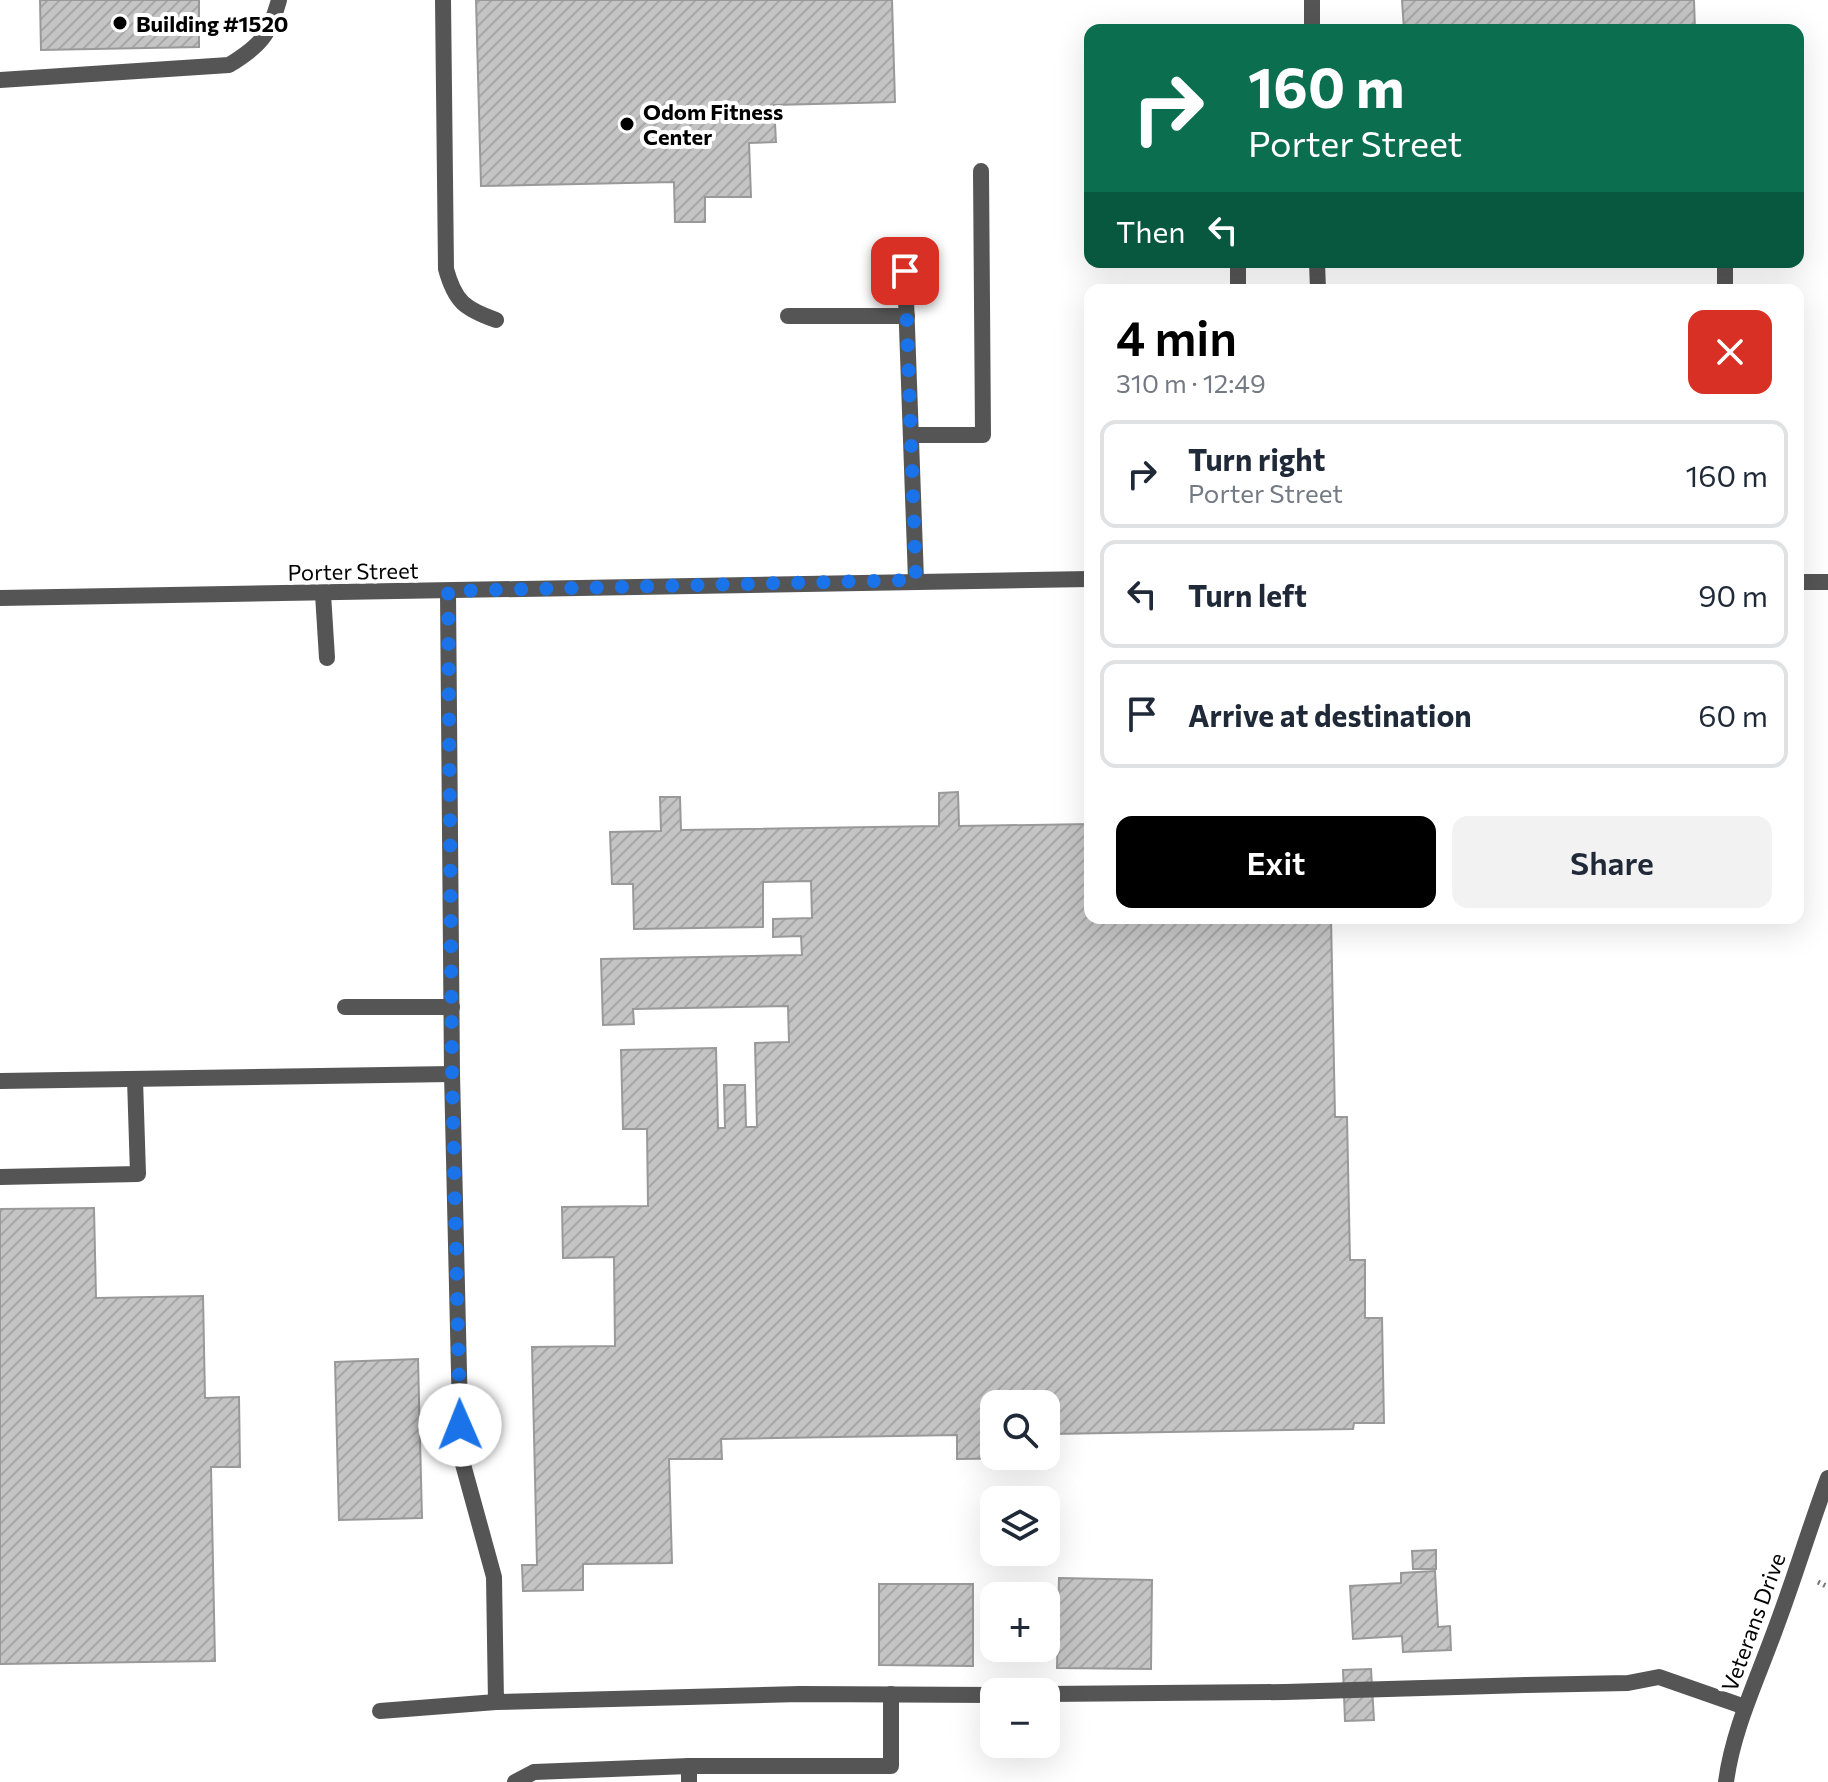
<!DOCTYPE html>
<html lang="en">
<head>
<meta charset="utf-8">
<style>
	body { margin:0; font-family:Commissioner,sans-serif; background:#f2f2f3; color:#1f2937; height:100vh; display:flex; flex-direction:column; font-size:30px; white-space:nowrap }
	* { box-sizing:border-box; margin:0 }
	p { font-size:26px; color:#747a83 }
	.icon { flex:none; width:44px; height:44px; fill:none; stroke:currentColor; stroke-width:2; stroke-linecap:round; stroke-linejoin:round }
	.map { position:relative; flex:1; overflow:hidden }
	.details { position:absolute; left:1084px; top:284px; width:720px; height:640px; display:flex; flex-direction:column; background:#fff; border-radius:16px; box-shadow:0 8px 32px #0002 }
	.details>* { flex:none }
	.top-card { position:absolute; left:1084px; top:24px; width:720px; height:244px; border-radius:16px; box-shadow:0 8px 32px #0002; background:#0b6e4f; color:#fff; overflow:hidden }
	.tools { position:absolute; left:980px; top:1390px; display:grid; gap:16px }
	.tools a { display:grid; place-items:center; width:80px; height:80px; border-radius:16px; background:#fff; box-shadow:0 8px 32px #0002; font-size:40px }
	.pin { position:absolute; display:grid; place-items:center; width:68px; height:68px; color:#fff; margin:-34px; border-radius:16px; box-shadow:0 4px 12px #0006 }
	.me { position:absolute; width:88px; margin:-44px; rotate:359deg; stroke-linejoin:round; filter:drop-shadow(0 0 6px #0008) }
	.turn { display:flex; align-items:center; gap:28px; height:168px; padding:0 32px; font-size:36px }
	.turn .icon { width:104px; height:104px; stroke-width:2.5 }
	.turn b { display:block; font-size:56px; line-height:68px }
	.then { display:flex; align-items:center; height:76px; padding:0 32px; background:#0003; gap:16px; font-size:30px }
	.round { display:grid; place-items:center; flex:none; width:84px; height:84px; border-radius:16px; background:#f2f2f3 }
	.summary { display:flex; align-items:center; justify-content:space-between; height:136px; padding:0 32px }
	h1 { font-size:48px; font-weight:600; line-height:60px; color:#000 }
	.cta { display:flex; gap:16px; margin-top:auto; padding:16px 32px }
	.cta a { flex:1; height:92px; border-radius:16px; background:#000; color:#fff; font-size:32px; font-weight:600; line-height:92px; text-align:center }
	.cta a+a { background:#f2f2f3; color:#1f2937 }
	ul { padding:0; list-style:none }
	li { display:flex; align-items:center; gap:24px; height:108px; margin:0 16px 12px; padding:0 16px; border:4px solid #e0e1e3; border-radius:16px }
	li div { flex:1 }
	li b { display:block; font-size:30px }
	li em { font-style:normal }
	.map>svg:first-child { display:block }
</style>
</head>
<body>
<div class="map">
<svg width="1828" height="1782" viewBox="0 0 1828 1782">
	<defs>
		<pattern id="building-hatch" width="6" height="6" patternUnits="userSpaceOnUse" patternTransform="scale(2)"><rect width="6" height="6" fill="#c4c4c4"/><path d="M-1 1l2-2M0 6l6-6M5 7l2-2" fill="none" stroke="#a7a7a7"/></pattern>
	</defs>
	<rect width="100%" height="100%" fill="#fff"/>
	<g fill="url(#building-hatch)" stroke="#999" stroke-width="2" fill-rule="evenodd">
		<polygon points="40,0 199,0 199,47 41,50"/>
		<polygon points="476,0 892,0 895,102 774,105 776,142 749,143 751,197 705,197 705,222 675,222 674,182 481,186"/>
		<polygon points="1402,0 1694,0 1695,30 1404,30"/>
		<path d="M 958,792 L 959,826 L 1090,824 L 1090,918 L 1331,918 L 1335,1117 L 1347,1117 L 1350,1260 L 1365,1260 L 1365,1318 L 1382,1318 L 1384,1423 L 1354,1423 L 1353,1429 L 1051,1434 L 1051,1458 L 957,1459 L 957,1435 L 721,1439 L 722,1459 L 669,1459 L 672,1563 L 583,1564 L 583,1590 L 523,1591 L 522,1565 L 537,1565 L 532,1347 L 615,1346 L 614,1257 L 563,1258 L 562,1207 L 648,1206 L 647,1129 L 623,1129 L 621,1050 L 716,1048 L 718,1128 L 725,1128 L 724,1085 L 745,1085 L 746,1127 L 757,1127 L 755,1043 L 789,1042 L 788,1006 L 633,1009 L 634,1024 L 603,1025 L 601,959 L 802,955 L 801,936 L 773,937 L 773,919 L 812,918 L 811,881 L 763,882 L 763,927 L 634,929 L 633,884 L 612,884 L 610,832 L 661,831 L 660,797 L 680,797 L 681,830 L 939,826 L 939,793 ZM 994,1404 L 1046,1404 L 1046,1456 L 994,1456 Z"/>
		<polygon points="94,1208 96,1298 203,1296 205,1398 239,1397 240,1467 211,1467 215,1661 0,1664 0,1209"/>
		<polygon points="418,1359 422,1518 339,1520 335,1362"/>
		<polygon points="1436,1550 1436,1569 1413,1569 1412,1551"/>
		<polygon points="1435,1571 1438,1627 1450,1626 1451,1650 1403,1652 1402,1636 1353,1639 1350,1586 1401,1583 1401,1573"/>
		<polygon points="1059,1578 1152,1580 1151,1669 1057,1668"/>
		<polygon points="879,1584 973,1584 973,1666 879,1665"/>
		<polygon points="1371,1669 1374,1720 1345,1721 1343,1670"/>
	</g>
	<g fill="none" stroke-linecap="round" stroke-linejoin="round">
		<polyline stroke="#777" stroke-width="5" stroke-dasharray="2 4" stroke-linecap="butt" points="1818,1582 1828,1587"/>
		<g stroke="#555" stroke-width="16">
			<path d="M 443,0 L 446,269 C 455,302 465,309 496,320"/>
			<polyline points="1312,0 1312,30"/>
			<path d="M 0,80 L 229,65 C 260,46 269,36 279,0"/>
			<polyline points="1238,262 1238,290"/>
			<polyline points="1317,262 1318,290"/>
			<polyline points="1725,262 1725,290"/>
			<polyline points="905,271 916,580"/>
			<polyline points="788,316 907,316"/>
			<polyline points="911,435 983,435 981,171"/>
			<polyline points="323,594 327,658"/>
			<polyline points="345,1007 452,1007"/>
			<polyline points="0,1177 138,1174 135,1079"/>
			<polyline points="1526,1685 1628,1683 1659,1677 1745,1707"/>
			<polyline points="380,1711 496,1702"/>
			<polyline points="515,1782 534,1772 689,1766 891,1766 891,1694"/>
		</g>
		<g stroke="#555" stroke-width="16">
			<polyline points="1798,582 1828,582"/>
			<polyline points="448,591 452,1074 461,1457 494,1577 496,1702 800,1694 994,1695"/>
			<polyline points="0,598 1090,579"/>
			<polyline points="0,1081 452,1074"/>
			<polyline points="1046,1694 1285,1692 1526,1685"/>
			<polyline points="689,1766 689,1782"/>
			<path d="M 1726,1782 C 1733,1729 1757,1680 1775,1630 C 1794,1580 1809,1529 1828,1478"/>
		</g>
	</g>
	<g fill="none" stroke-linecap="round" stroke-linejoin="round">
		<polyline stroke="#1a73e8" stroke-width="14" stroke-dasharray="0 25.2" points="460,1425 452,1074 448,591 916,580 905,271"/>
	</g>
	<g fill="#000" stroke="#fff" stroke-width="3">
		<circle cx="120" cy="23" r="8"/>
		<circle cx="627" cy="124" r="8"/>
	</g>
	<g text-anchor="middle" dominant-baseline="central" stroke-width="8" stroke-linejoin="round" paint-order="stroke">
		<g font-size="22" font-weight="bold" fill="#000" stroke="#fff" text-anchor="start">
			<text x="136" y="23">Building #1520</text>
			<text x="643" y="111">Odom Fitness<tspan x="643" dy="25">Center</tspan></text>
		</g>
		<g font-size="22" fill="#000" stroke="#fff">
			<text transform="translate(353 571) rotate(-1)">Porter Street</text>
			<text transform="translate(1753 1622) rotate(-70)">Veterans Drive</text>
		</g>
	</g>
</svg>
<div class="tools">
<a><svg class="icon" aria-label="search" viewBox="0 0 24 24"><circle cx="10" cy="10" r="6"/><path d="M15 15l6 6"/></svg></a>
<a><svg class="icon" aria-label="layers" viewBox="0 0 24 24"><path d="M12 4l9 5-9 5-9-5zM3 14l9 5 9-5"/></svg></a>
<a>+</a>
<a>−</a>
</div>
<div class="pin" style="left:905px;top:271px;background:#d93025"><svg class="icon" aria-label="arrive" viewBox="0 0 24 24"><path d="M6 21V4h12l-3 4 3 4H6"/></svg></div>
<svg class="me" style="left:460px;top:1425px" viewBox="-20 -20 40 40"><circle r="19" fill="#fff"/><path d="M0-13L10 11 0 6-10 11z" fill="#1a73e8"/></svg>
<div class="top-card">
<div class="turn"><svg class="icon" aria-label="right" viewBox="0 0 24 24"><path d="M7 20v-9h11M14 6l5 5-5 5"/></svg><div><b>160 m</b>Porter Street</div></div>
<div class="then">Then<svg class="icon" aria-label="left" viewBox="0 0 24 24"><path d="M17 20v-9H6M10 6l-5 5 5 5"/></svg></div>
</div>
<section class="details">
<div class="summary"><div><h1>4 min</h1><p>310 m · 12:49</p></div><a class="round" style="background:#d93025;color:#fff"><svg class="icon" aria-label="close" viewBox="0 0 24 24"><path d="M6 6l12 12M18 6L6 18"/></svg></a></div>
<ul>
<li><svg class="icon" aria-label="right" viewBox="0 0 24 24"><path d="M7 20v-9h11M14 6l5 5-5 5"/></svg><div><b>Turn right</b><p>Porter Street</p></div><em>160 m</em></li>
<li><svg class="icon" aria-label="left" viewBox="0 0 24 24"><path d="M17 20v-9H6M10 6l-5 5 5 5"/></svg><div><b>Turn left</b></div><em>90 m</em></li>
<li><svg class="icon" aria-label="arrive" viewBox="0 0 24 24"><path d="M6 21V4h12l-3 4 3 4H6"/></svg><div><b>Arrive at destination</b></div><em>60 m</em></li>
</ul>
<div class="cta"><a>Exit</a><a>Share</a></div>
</section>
</div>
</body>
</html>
